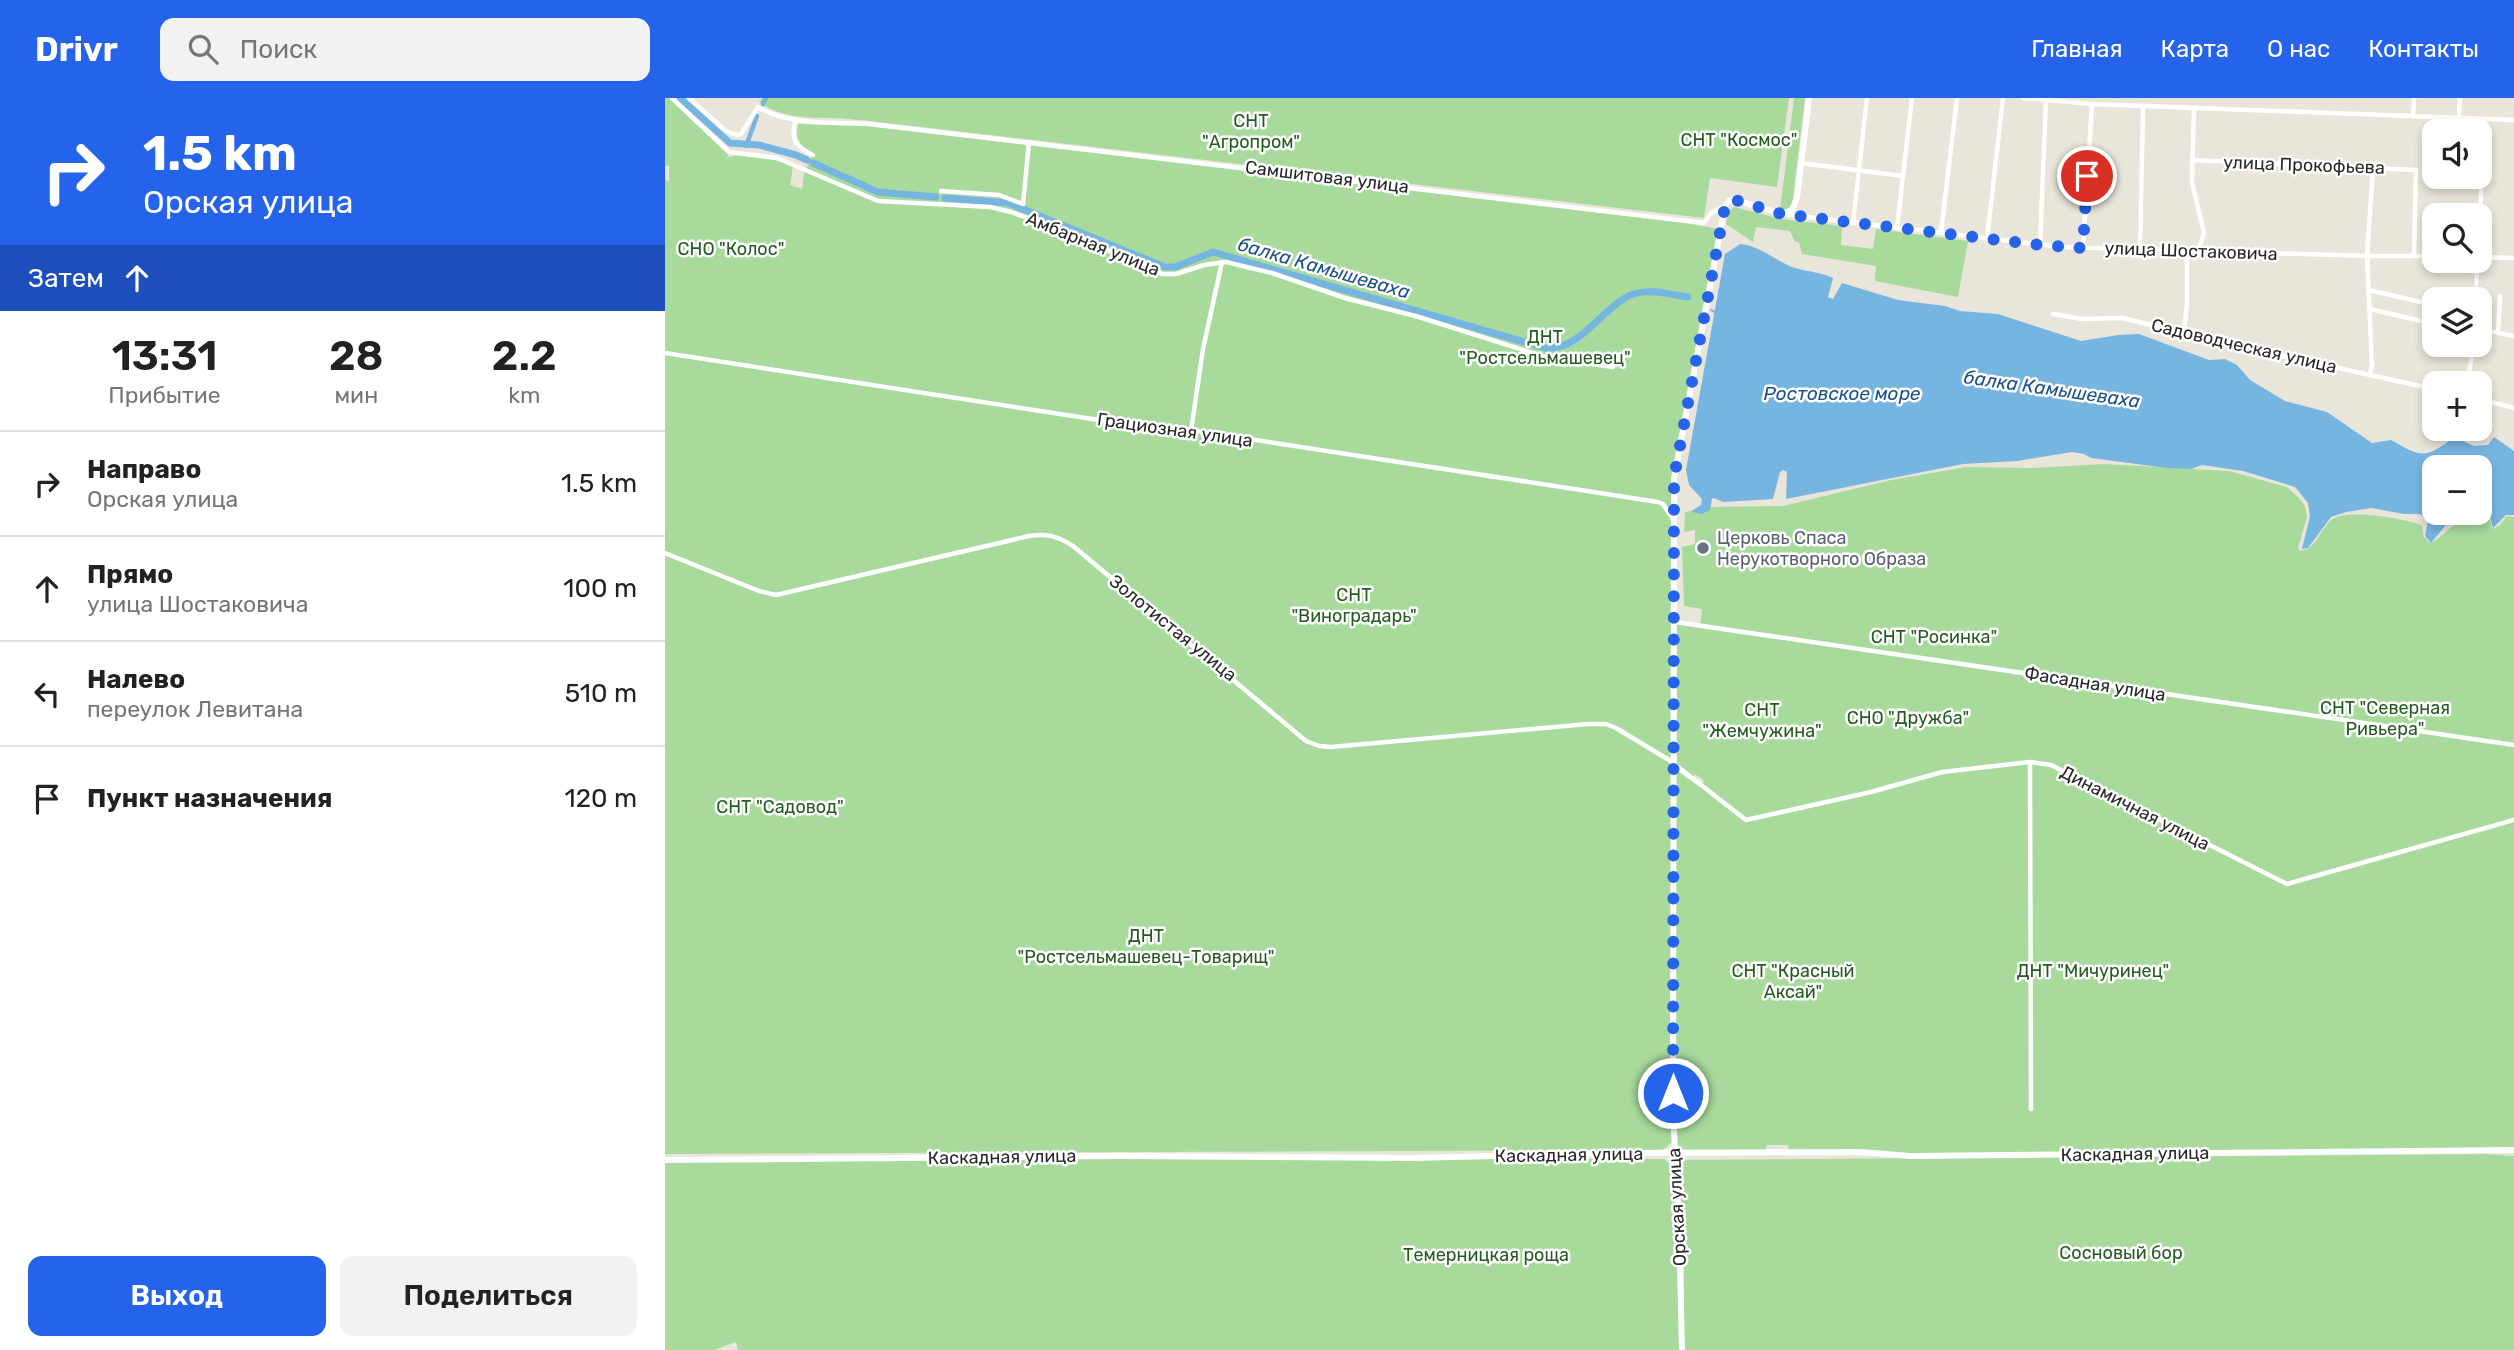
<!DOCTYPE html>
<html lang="ru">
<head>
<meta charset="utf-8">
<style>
	body { margin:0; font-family:Rubik,sans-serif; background:#f2f2f2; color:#222; height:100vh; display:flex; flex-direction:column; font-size:26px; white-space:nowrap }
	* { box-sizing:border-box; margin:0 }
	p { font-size:23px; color:#767676 }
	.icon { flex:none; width:38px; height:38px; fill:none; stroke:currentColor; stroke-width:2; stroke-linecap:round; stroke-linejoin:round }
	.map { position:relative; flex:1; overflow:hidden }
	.details { display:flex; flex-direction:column; background:#fff; width:665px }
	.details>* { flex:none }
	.banner { background:#2563eb; color:#fff; overflow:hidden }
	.tools { position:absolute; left:1757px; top:21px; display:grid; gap:14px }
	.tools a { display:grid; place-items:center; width:70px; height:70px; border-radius:14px; background:#fff; box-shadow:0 4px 10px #0003; font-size:35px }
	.pin { position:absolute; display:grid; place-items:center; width:60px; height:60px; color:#fff; margin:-30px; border:4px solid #fff; border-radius:50%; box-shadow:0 2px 7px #0007 }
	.me { position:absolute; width:77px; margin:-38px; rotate:0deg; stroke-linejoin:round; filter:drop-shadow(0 0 5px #0008) }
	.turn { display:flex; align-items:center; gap:24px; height:147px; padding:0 28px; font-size:32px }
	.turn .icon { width:91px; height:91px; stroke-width:2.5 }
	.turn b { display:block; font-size:49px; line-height:60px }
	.then { display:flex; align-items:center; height:66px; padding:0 28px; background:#0003; gap:14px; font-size:26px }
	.eta { display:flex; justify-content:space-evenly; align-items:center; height:119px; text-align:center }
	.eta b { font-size:42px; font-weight:600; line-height:49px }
	.button { display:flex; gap:14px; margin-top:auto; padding:14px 28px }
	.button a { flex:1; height:80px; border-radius:14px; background:#2563eb; color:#fff; font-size:28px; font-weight:600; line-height:80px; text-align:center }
	.button a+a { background:#f2f2f2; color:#222 }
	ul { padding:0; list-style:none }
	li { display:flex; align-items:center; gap:21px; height:105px; padding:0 28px; border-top:2px solid #e0e0e0 }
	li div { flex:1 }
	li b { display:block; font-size:26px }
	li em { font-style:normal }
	header { display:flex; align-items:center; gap:42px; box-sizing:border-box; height:98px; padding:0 35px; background:#2563eb; color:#fff }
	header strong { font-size:33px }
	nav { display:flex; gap:38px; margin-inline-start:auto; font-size:24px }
	.search { width:490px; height:63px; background:#f2f2f2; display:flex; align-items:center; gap:18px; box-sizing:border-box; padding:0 24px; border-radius:14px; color:#767676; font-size:26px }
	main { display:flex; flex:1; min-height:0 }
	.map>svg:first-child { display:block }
</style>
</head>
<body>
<header>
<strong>Drivr</strong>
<div class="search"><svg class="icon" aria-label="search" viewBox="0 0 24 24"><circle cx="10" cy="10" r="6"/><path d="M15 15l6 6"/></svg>Поиск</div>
<nav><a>Главная</a><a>Карта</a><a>О нас</a><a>Контакты</a></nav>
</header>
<main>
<section class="details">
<div class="banner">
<div class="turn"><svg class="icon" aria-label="right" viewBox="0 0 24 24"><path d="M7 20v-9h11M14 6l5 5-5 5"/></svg><div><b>1.5 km</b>Орская улица</div></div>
<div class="then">Затем<svg class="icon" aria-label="ahead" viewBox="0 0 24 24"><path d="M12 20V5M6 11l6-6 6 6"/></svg></div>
</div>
<div class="eta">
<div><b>13:31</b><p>Прибытие</p></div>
<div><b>28</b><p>мин</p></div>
<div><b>2.2</b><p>km</p></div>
</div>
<ul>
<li><svg class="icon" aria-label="right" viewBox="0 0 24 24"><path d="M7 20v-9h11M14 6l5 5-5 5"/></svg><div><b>Направо</b><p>Орская улица</p></div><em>1.5 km</em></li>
<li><svg class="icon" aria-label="ahead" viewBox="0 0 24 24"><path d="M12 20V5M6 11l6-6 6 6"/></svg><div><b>Прямо</b><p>улица Шостаковича</p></div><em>100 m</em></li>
<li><svg class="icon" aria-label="left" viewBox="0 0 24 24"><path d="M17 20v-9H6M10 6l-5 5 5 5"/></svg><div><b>Налево</b><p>переулок Левитана</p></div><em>510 m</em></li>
<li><svg class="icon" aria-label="arrive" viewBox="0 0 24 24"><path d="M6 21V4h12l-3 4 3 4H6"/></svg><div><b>Пункт назначения</b></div><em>120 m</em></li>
</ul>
<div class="button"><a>Выход</a><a>Поделиться</a></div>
</section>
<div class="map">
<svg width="1849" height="1252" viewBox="0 0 1849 1252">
	<rect width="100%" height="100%" fill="#e9e5da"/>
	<g fill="#a8da9c">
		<path d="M 0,0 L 6,0 L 65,53 L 62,60 C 81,52 110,61 128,68 L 125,87 L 137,91 L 139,76 L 148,55 C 133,46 131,42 133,26 L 201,28 L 1015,124 L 1053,131 L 1008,373 L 1009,671 L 1035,689 L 1039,683 L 1030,676 L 1028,680 L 1016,671 L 1016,667 L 1012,667 L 1012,524 L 1035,528 L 1037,511 L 1019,508 L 1017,449 L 1030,446 L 1030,432 L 1019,434 L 1020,414 L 1045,409 L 1118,408 L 1226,382 L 1301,369 L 1366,370 L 1439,366 L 1564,373 L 1622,389 L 1633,399 L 1640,408 L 1642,419 L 1633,450 L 1635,453 C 1650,452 1655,433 1665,423 C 1680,409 1738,421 1757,427 L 1759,439 L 1765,445 C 1787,435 1787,418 1819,415 L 1824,419 L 1828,431 L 1835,427 L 1842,418 L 1849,419 L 1849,1054 L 1124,1056 L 1123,1047 L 1102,1047 L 1100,1055 L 1015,1055 L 1012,1048 L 1010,775 L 1007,1044 L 996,1053 L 953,1052 L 0,1056 L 0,82 L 4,83 L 4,68 L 0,68 Z"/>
		<path d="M 97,0 L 1124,0 L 1112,89 L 1045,80 L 1039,120 L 265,30 C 237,27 210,23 183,21 C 152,19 120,23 94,4 Z"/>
		<polygon points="1129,0 1140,0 1127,107 1121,112 1115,112"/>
		<polygon points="1069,109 1116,121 1177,128 1176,147 1208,151 1211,131 1303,143 1293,199 1210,183 1211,168 1137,156 1134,144 1130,144 1125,133 1091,129 1088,144 1061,126 1063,114"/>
		<polygon points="1821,1056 1849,1058 1849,1252 1019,1252 1019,1152 1012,1067 1017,1062"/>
		<polygon points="228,1061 999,1061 1006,1067 1012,1125 1014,1252 73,1252 71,1244 49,1252 0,1252 0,1064"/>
	</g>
	<path fill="#77b5e1" d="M 1075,146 C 1094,147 1112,164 1130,170 C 1143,174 1156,174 1168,180 L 1163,199 L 1168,201 L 1177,185 L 1233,202 L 1280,208 L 1295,213 L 1333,216 L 1416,243 L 1453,237 L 1474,236 L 1544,262 L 1560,261 L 1572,267 L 1585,282 L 1620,303 L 1662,314 L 1707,345 L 1726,342 C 1756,359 1760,362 1789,339 L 1809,348 L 1823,347 L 1829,339 L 1849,353 L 1849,417 L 1841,417 L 1828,430 L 1825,418 L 1818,408 L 1815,408 L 1815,369 L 1769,369 L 1769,415 L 1800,415 L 1780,428 L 1766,445 L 1760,438 L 1763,423 L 1755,416 L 1739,416 L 1706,410 L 1681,414 L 1666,419 L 1643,450 L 1637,451 L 1645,418 L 1643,405 L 1630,389 L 1578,373 L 1537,367 L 1526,371 L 1502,370 L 1426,360 L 1419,356 L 1407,354 L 1352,363 L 1298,366 L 1121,401 L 1122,374 L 1118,372 L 1115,374 L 1108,401 L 1058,404 L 1049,400 L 1047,401 L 1045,412 L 1037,416 L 1027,414 L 1028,412 L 1036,407 L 1037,401 L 1024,387 L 1021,372 L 1060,156 Z"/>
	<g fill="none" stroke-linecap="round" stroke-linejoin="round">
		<polyline stroke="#77b5e1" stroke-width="2" points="1046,212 1052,215"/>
		<g stroke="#77b5e1" stroke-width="4.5">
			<polyline points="98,6 101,0"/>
			<polyline points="81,48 92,18"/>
		</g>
		<g stroke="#77b5e1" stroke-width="7">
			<polyline points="15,0 65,45 94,47 131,57 142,62"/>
			<polyline points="148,65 213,94 271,99"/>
			<path d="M 280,100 L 343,105 L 500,169 L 510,169 L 548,154 L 880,250 C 917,253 937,208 968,196 C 985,190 1006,197 1023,199"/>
		</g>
		<g stroke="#fff" stroke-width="4.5">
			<polyline points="7,0 64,54 112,60 213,103 325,109 346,114 399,133 497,176 511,176 539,167 561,164 607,175 680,200 754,219 880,259 948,269"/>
			<path d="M 24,0 L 61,33 L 72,37 L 76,36 L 93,9 C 124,28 169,24 205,26 L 1039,125 L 1046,115 L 1060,108"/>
			<polyline points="1358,0 1427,6 1849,22"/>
			<polyline points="1529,10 1527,84 1539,135 1533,153"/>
			<polyline points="1748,19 1749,0"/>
			<polyline points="1794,20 1795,0"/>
			<path d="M 131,22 C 124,41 132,50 148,57"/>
			<polyline points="1527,62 1751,72 1749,158"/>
			<polyline points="1136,65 1238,78"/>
			<polyline points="276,93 334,97 358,106 364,44"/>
			<polyline points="1117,116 1396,149 1702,158 1769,158"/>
			<polyline points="1815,117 1817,74"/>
			<polyline points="1188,125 1202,0"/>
			<polyline points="1232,130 1247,0"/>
			<polyline points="1276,135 1292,0"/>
			<polyline points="1322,141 1338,0"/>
			<polyline points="1375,147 1381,3"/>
			<polyline points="1418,150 1427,6"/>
			<polyline points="1475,152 1478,8"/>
			<polyline points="1815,159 1849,160"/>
			<polyline points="1704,192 1769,207"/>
			<polyline points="1811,201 1812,163"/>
			<polyline points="1705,211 1769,226"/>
			<polyline points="1388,216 1417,221 1458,220 1563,246 1769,291"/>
			<polyline points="1815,231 1849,238"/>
			<polyline points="1519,235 1522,204 1522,153"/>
			<polyline points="1833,235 1835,198"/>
			<polyline points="0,255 447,324 500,328 993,404 998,406 1008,421"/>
			<polyline points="1705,275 1707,267 1702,158 1708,70"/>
			<polyline points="1802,285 1809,247"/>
			<polyline points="1815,301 1849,310"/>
			<polyline points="526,333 538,251 557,164"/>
			<path d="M 0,455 L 94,493 L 111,497 L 364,438 C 381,435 393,438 408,448 L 641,643 L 654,648 L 666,649 L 923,626 L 941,626 L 951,630 L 1004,662 L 1081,722 L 1206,694 L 1277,674 L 1365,664 L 1386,667 L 1622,786 L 1849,722"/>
			<polyline points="1010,524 1849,647"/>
			<polyline points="1365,664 1366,1011"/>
		</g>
		<g stroke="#fff" stroke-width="6">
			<polyline points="0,1062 453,1058 748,1060 951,1055 1195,1054 1246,1058 1849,1052"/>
			<polyline points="1017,1252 1014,1125 1008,1015 1009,380 1060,108 1064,103 1071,102 1117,116 1127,112 1132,100 1144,0"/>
		</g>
	</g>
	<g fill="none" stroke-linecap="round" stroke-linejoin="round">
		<polyline stroke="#2563eb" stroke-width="12" stroke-dasharray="0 21.6" points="1008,995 1009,380 1060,108 1064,103 1070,102 1117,116 1375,147 1418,150 1422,78"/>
	</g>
	<circle fill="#6b7280" stroke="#fff" stroke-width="2.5" cx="1038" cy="450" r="7"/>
	<g text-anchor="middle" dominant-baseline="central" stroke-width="5" stroke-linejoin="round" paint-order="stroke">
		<g font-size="18" fill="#245c20" stroke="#fff">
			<text x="586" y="23">СНТ<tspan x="586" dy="21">"Агропром"</tspan></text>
			<text x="1074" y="42">СНТ "Космос"</text>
			<text x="66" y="151">СНО "Колос"</text>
			<text x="880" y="239">ДНТ<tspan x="880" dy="21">"Ростсельмашевец"</tspan></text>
			<text x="689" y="497">СНТ<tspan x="689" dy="21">"Виноградарь"</tspan></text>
			<text x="1269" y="539">СНТ "Росинка"</text>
			<text x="1720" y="610">СНТ "Северная<tspan x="1720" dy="21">Ривьера"</tspan></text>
			<text x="1097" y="612">СНТ<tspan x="1097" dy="21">"Жемчужина"</tspan></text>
			<text x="1243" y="620">СНО "Дружба"</text>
			<text x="115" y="709">СНТ "Садовод"</text>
			<text x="481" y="838">ДНТ<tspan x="481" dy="21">"Ростсельмашевец-Товарищ"</tspan></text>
			<text x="1128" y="873">СНТ "Красный<tspan x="1128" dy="21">Аксай"</tspan></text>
			<text x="1428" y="873">ДНТ "Мичуринец"</text>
			<text x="1456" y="1155">Сосновый бор</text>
			<text x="821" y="1157">Темерницкая роща</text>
		</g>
		<g font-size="18" fill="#282828" stroke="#fff">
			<text transform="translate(1639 67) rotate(2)">улица Прокофьева</text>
			<text transform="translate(662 79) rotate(7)">Самшитовая улица</text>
			<text transform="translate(428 146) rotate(22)">Амбарная улица</text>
			<text transform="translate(1526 153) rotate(2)">улица Шостаковича</text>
			<text transform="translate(1579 248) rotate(13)">Садоводческая улица</text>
			<text transform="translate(510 332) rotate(8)">Грациозная улица</text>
			<text transform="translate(508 530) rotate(39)">Золотистая улица</text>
			<text transform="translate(1430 586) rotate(9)">Фасадная улица</text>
			<text transform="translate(1470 710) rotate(27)">Динамичная улица</text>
			<text transform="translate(1470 1056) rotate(-1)">Каскадная улица</text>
			<text transform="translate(904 1057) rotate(-1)">Каскадная улица</text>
			<text transform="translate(337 1059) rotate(-1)">Каскадная улица</text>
			<text transform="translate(1012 1109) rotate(-93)">Орская улица</text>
		</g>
		<g font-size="18" fill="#5b616d" stroke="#fff" text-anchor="start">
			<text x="1052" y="440">Церковь Спаса<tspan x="1052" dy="21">Нерукотворного Образа</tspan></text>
		</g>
		<g font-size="19" font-style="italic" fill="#1b5289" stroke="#fff">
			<text transform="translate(659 170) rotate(16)">балка Камышеваха</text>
			<text transform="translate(1387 291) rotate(8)">балка Камышеваха</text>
			<text x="1177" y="295">Ростовское море</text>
		</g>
	</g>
</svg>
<div class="tools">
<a><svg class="icon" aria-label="sound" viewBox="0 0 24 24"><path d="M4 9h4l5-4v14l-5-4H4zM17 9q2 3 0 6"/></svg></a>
<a><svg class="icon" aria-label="search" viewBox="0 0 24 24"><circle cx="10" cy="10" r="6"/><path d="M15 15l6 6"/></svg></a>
<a><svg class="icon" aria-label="layers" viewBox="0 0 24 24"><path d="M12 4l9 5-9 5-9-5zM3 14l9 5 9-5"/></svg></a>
<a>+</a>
<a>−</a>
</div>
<div class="pin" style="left:1422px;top:78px;background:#d93025"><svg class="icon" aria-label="arrive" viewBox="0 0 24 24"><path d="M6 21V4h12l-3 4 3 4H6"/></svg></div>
<svg class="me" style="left:1008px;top:995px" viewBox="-20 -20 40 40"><circle r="17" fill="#2563eb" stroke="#fff" stroke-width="3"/><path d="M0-11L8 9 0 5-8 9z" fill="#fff"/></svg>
</div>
</main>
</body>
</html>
